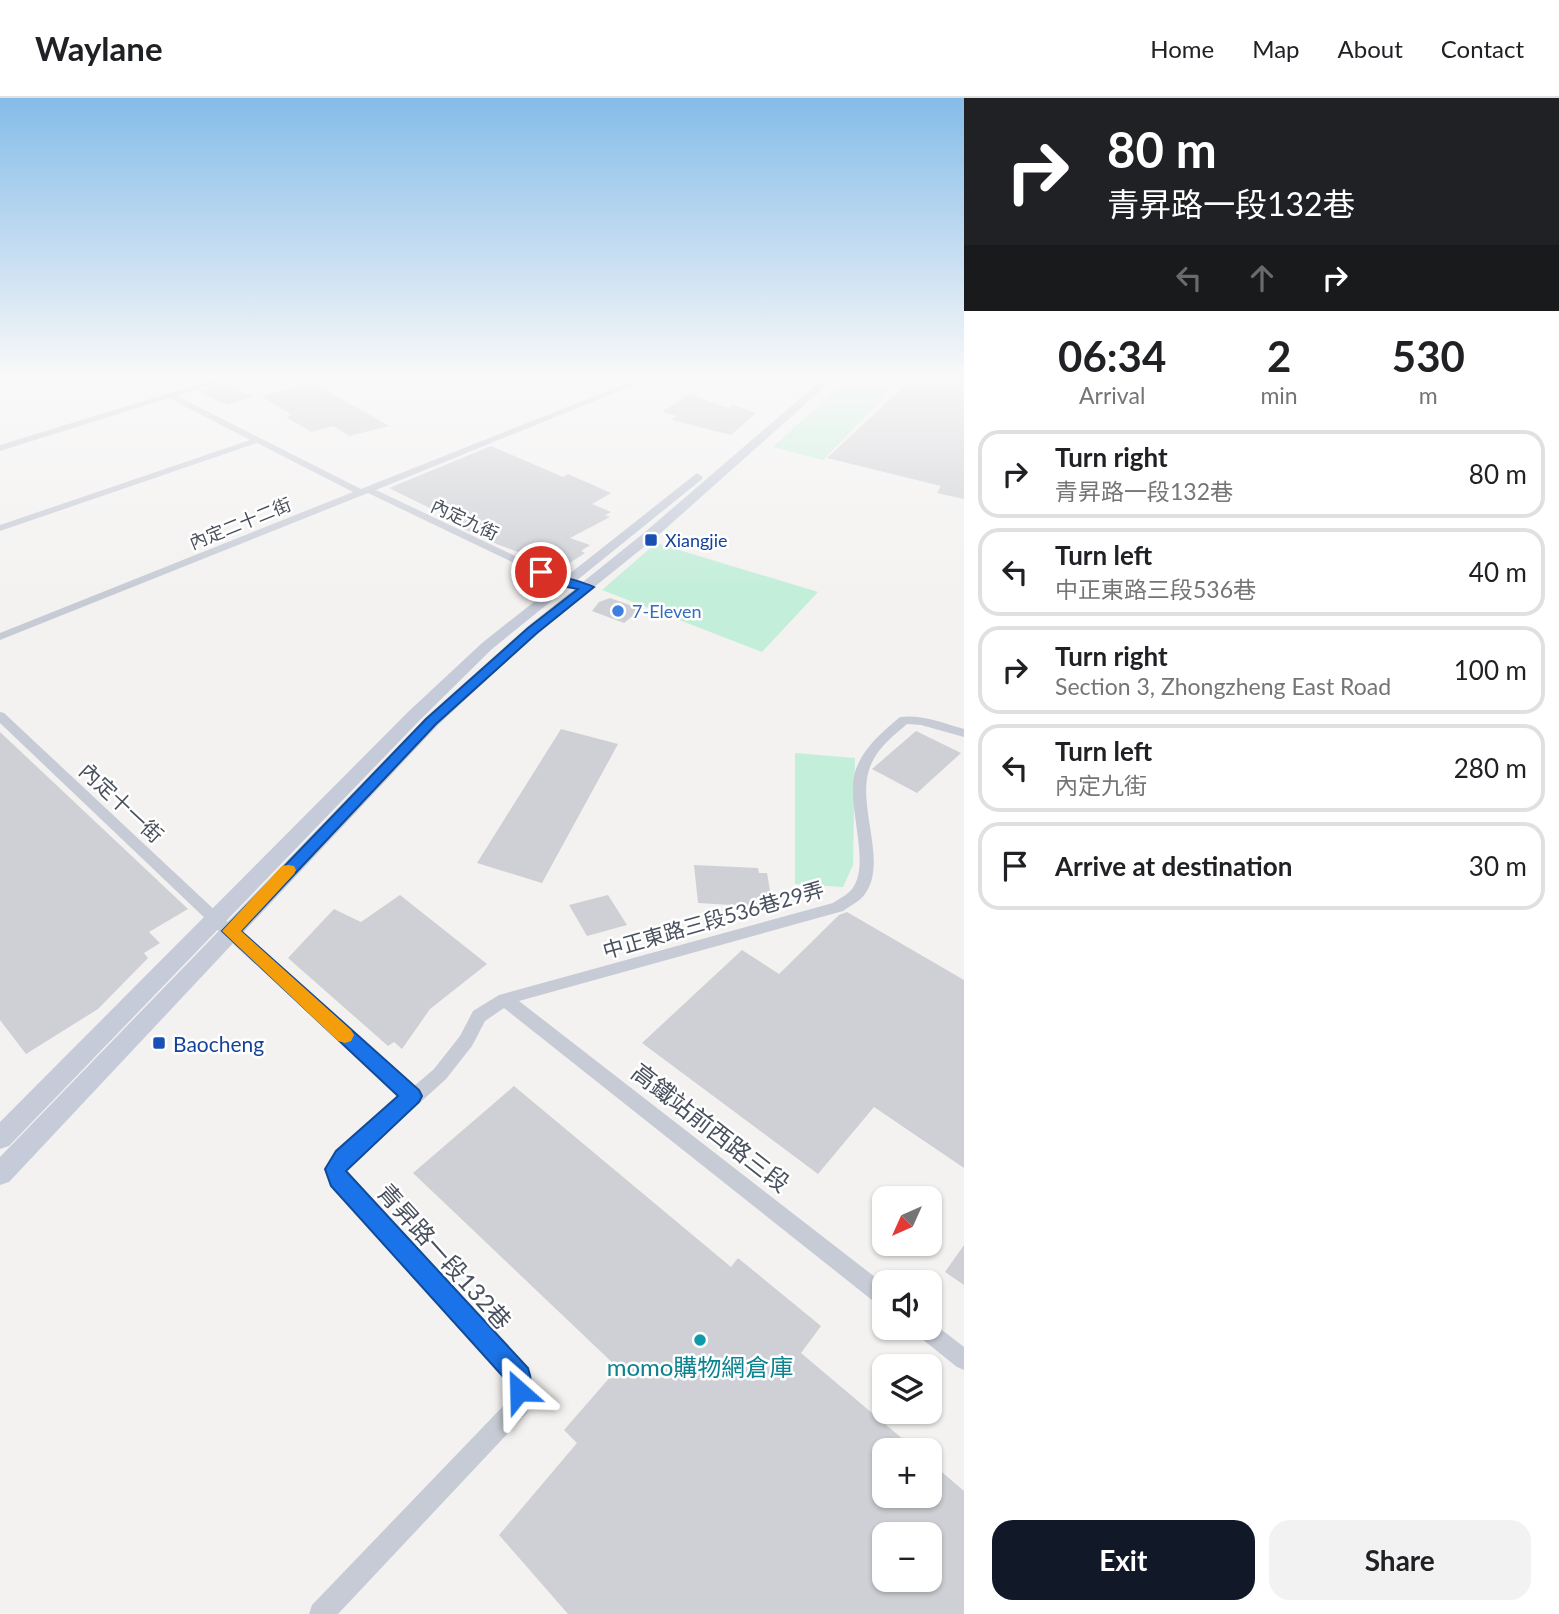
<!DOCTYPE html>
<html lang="en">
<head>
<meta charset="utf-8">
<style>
	body { margin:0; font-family:Lato,"Noto Sans TC",sans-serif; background:#f2f2f2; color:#202124; height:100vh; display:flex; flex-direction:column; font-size:26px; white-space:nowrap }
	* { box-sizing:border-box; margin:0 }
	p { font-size:23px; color:#757577 }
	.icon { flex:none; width:38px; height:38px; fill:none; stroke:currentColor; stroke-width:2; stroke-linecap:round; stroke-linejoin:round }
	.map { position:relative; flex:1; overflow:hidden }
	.drawer { display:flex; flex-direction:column; background:#fff; width:595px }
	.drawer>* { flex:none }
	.banner { background:#202124; color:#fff; overflow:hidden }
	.needle { width:46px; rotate:225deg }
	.controls { position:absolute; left:872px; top:1088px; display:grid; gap:14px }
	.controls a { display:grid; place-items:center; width:70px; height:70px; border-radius:14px; background:#fff; box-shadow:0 2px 5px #0004; font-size:35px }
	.pin { position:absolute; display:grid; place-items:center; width:60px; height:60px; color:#fff; margin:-30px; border:4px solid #fff; border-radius:50%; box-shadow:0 2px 7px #0007 }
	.me { position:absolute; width:77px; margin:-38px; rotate:335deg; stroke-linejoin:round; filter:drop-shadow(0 0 5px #0008) }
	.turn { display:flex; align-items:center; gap:24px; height:147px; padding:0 28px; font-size:32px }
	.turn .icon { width:91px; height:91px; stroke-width:2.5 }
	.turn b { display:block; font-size:49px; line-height:60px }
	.lanes { display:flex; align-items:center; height:66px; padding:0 28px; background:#0003; justify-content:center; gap:35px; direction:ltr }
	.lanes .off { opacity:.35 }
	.eta { display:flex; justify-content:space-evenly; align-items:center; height:119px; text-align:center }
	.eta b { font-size:42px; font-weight:700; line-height:49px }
	.button { display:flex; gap:14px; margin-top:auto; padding:14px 28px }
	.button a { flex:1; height:80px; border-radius:21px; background:#111827; color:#fff; font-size:28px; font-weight:700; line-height:80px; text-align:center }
	.button a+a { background:#f2f2f2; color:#202124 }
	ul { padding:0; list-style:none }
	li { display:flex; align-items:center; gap:21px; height:88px; margin:0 14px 10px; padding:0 14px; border:4px solid #e0e0e0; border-radius:21px }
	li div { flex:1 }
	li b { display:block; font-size:26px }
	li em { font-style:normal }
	header { display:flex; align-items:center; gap:42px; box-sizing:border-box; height:98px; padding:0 35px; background:#fff; border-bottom:2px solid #e0e0e0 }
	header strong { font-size:33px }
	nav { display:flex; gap:38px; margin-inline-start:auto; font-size:24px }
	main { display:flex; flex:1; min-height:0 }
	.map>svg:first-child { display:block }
</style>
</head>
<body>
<header>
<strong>Waylane</strong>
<nav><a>Home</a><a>Map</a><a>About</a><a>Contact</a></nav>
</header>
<main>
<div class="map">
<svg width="964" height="1516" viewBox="0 0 964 1516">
	<rect width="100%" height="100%" fill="#f3f2f1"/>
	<g fill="#c3eeda">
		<polygon points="849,279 904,279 823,362 773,349"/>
		<polygon points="656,445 818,494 762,554 602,492"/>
		<polygon points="795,655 855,660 853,767 843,789 795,786"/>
	</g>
	<g fill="#ced0d5" fill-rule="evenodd">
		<polygon points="914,279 964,279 964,401 937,395 941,388 827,360"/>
		<polygon points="224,285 253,299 227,307 198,294"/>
		<polygon points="313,285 372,318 389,328 349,338 333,328 311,334 286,319 292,317 261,298"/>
		<polygon points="689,296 728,310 733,307 756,315 731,337 672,322 677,318 662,314"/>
		<polygon points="491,348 563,379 568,376 611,395 592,406 611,414 605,417 610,419 570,440 590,447 581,453 585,455 556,474 538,466 543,463 499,447 455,427 460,425 389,390"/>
		<polygon points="610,500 641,511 624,525 592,513 599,504"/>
		<polygon points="561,631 618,646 542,785 477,765"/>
		<polygon points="916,633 961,655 917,695 872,671"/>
		<polygon points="0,634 188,811 149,834 160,845 144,855 148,860 98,911 26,956 0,922"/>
		<polygon points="694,767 758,770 759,775 767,775 772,804 765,804 766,809 698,805"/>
		<polygon points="400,797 487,866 430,911 402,951 394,944 388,948 288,860 334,811 361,824"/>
		<polygon points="608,797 627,827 587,838 569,807"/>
		<polygon points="847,814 964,882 964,1070 874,1009 818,1076 642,945 742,852 779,876 839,817"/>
		<path d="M 514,988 L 731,1169 L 738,1160 L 821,1228 L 801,1255 L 917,1353 L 884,1353 L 884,1398 L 929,1398 L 929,1363 L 964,1393 L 964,1516 L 568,1516 L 499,1437 L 577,1345 L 564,1332 L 618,1270 L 413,1075 ZM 884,1437 L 929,1437 L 929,1482 L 884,1482 Z"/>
		<polygon points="964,1147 964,1187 945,1174"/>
	</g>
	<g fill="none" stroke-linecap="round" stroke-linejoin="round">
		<g fill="#c6cbd5" fill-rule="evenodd">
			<polygon points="222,279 234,279 177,298 361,391 643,279 653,279 376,392 568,483 592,487 592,491 562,488 368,395 0,542 0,535 353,394 257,345 0,433 0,427 250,342 169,300 0,353 0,347"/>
			<path d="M 0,614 L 4,615 L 220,817 L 413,989 L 434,971 L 460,938 L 473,913 L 499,897 L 833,805 C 840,800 850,796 854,788 C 870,762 846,706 855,674 C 862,651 882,634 900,619 C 921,616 943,625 964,631 L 964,639 L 921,627 L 907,626 C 892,639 875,652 869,672 C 857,709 888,764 865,796 C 860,803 850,808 843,813 L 519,903 L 884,1186 L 884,1209 L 877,1206 L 504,910 L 485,923 L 472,948 L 446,981 L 345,1073 L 526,1271 C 532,1283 532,1302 527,1315 L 338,1516 L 309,1516 L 312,1507 L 508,1303 L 508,1282 L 332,1087 L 326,1071 L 338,1054 L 401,999 L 210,825 L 0,625 Z"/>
			<polygon points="929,1222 964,1249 964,1272 957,1269 917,1237 914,1230 929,1230"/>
		</g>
		<g fill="#c5cbd8" fill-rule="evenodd">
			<polygon points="825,279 836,279 655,440 537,535 437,628 9,1084 0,1087 0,1059 425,620 527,529 645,434"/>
			<polygon points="697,375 703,379 701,382 492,551 420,622 9,1048 0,1051 0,1024 408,614 482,545"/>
		</g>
	</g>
	<linearGradient id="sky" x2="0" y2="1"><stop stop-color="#85bce8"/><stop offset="0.57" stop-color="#faf9f9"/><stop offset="1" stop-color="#faf9f9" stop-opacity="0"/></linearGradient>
	<rect width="964" height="491" fill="url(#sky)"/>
	<path fill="#1a73e8" stroke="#114b97" stroke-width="2" d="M 537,472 C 541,471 591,487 594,489 L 537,535 L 436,626 L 241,833 L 419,992 L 422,998 L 419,1004 L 346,1073 L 528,1270 C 532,1281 532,1290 528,1301 L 519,1305 L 511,1301 L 507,1283 L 331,1088 L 325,1071 L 336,1053 L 398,998 L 222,833 L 426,621 L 528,530 L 578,491 L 562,488 L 537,477 Z"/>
	<polygon fill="#f59e0b" points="288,767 294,768 296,772 294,776 241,833 351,932 354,937 351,943 345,945 338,943 222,833 282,768"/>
	<g fill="#1a4fb4" stroke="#fff" stroke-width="2.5">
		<rect x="644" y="435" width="14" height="14" rx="3.5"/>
		<rect x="152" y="938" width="14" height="14" rx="3.5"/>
	</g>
	<circle fill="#3f7fe0" stroke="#fff" stroke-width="2.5" cx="618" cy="513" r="7"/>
	<circle fill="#0f9aa8" stroke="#fff" stroke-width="2.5" cx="700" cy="1242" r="7"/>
	<g text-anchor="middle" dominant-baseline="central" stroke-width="5" stroke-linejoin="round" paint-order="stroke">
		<g font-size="18" fill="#4a515e" stroke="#fff">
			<text transform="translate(465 421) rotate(25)">內定九街</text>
			<text transform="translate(240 425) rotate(-22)">內定二十二街</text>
		</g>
		<g font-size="18" fill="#164399" stroke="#fff" text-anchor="start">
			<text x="665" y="442">Xiangjie</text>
		</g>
		<g font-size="18" fill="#366cbe" stroke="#fff" text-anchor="start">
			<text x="632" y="513">7-Eleven</text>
		</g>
		<g font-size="21" fill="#4a515e" stroke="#fff">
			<text transform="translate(122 704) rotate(43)">內定十一街</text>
			<text transform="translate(713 821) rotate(-16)">中正東路三段536巷29弄</text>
		</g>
		<g font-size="21" fill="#164399" stroke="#fff" text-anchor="start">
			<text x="173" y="945">Baocheng</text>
		</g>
		<g font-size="24" fill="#4a515e" stroke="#fff">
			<text transform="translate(711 1029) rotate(38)">高鐵站前西路三段</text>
			<text transform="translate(445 1158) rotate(48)">青昇路一段132巷</text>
		</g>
		<g font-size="24" fill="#0d838f" stroke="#fff">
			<text x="700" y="1268">momo購物網倉庫</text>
		</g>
	</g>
</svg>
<div class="controls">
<a><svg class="needle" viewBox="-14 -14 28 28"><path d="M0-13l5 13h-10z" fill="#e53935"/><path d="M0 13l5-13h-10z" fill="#757577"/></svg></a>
<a><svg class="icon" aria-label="sound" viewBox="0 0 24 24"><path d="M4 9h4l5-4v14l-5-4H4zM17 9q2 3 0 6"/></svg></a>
<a><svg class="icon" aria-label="layers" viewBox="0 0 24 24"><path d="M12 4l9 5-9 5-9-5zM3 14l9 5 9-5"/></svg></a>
<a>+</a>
<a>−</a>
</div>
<div class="pin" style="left:541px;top:474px;background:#d93025"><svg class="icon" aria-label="arrive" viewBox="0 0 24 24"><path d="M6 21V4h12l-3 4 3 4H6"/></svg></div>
<svg class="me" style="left:519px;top:1293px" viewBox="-20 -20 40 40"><path d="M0-17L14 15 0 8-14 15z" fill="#1a73e8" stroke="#fff" stroke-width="4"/></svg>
</div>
<section class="drawer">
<div class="banner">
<div class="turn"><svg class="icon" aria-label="right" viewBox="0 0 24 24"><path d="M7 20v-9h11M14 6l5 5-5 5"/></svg><div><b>80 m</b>青昇路一段132巷</div></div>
<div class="lanes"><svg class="icon off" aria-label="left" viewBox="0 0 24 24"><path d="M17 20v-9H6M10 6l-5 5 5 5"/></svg><svg class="icon off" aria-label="ahead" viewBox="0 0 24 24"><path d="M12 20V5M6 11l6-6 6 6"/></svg><svg class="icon" aria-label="right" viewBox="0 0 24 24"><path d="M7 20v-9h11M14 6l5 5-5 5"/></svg></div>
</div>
<div class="eta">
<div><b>06:34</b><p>Arrival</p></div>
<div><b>2</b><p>min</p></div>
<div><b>530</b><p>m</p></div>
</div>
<ul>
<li><svg class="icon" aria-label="right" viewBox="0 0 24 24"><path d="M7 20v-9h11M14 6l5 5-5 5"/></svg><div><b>Turn right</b><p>青昇路一段132巷</p></div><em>80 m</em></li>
<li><svg class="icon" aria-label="left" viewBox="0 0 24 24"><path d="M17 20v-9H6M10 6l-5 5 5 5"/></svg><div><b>Turn left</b><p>中正東路三段536巷</p></div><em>40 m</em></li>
<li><svg class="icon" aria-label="right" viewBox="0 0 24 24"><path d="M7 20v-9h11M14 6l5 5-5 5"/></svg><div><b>Turn right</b><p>Section 3, Zhongzheng East Road</p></div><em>100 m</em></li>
<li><svg class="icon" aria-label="left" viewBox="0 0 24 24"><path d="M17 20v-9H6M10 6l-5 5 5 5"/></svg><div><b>Turn left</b><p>內定九街</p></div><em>280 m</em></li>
<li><svg class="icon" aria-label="arrive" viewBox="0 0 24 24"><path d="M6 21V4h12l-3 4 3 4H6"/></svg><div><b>Arrive at destination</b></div><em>30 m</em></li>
</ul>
<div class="button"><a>Exit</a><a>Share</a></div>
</section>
</main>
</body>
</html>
